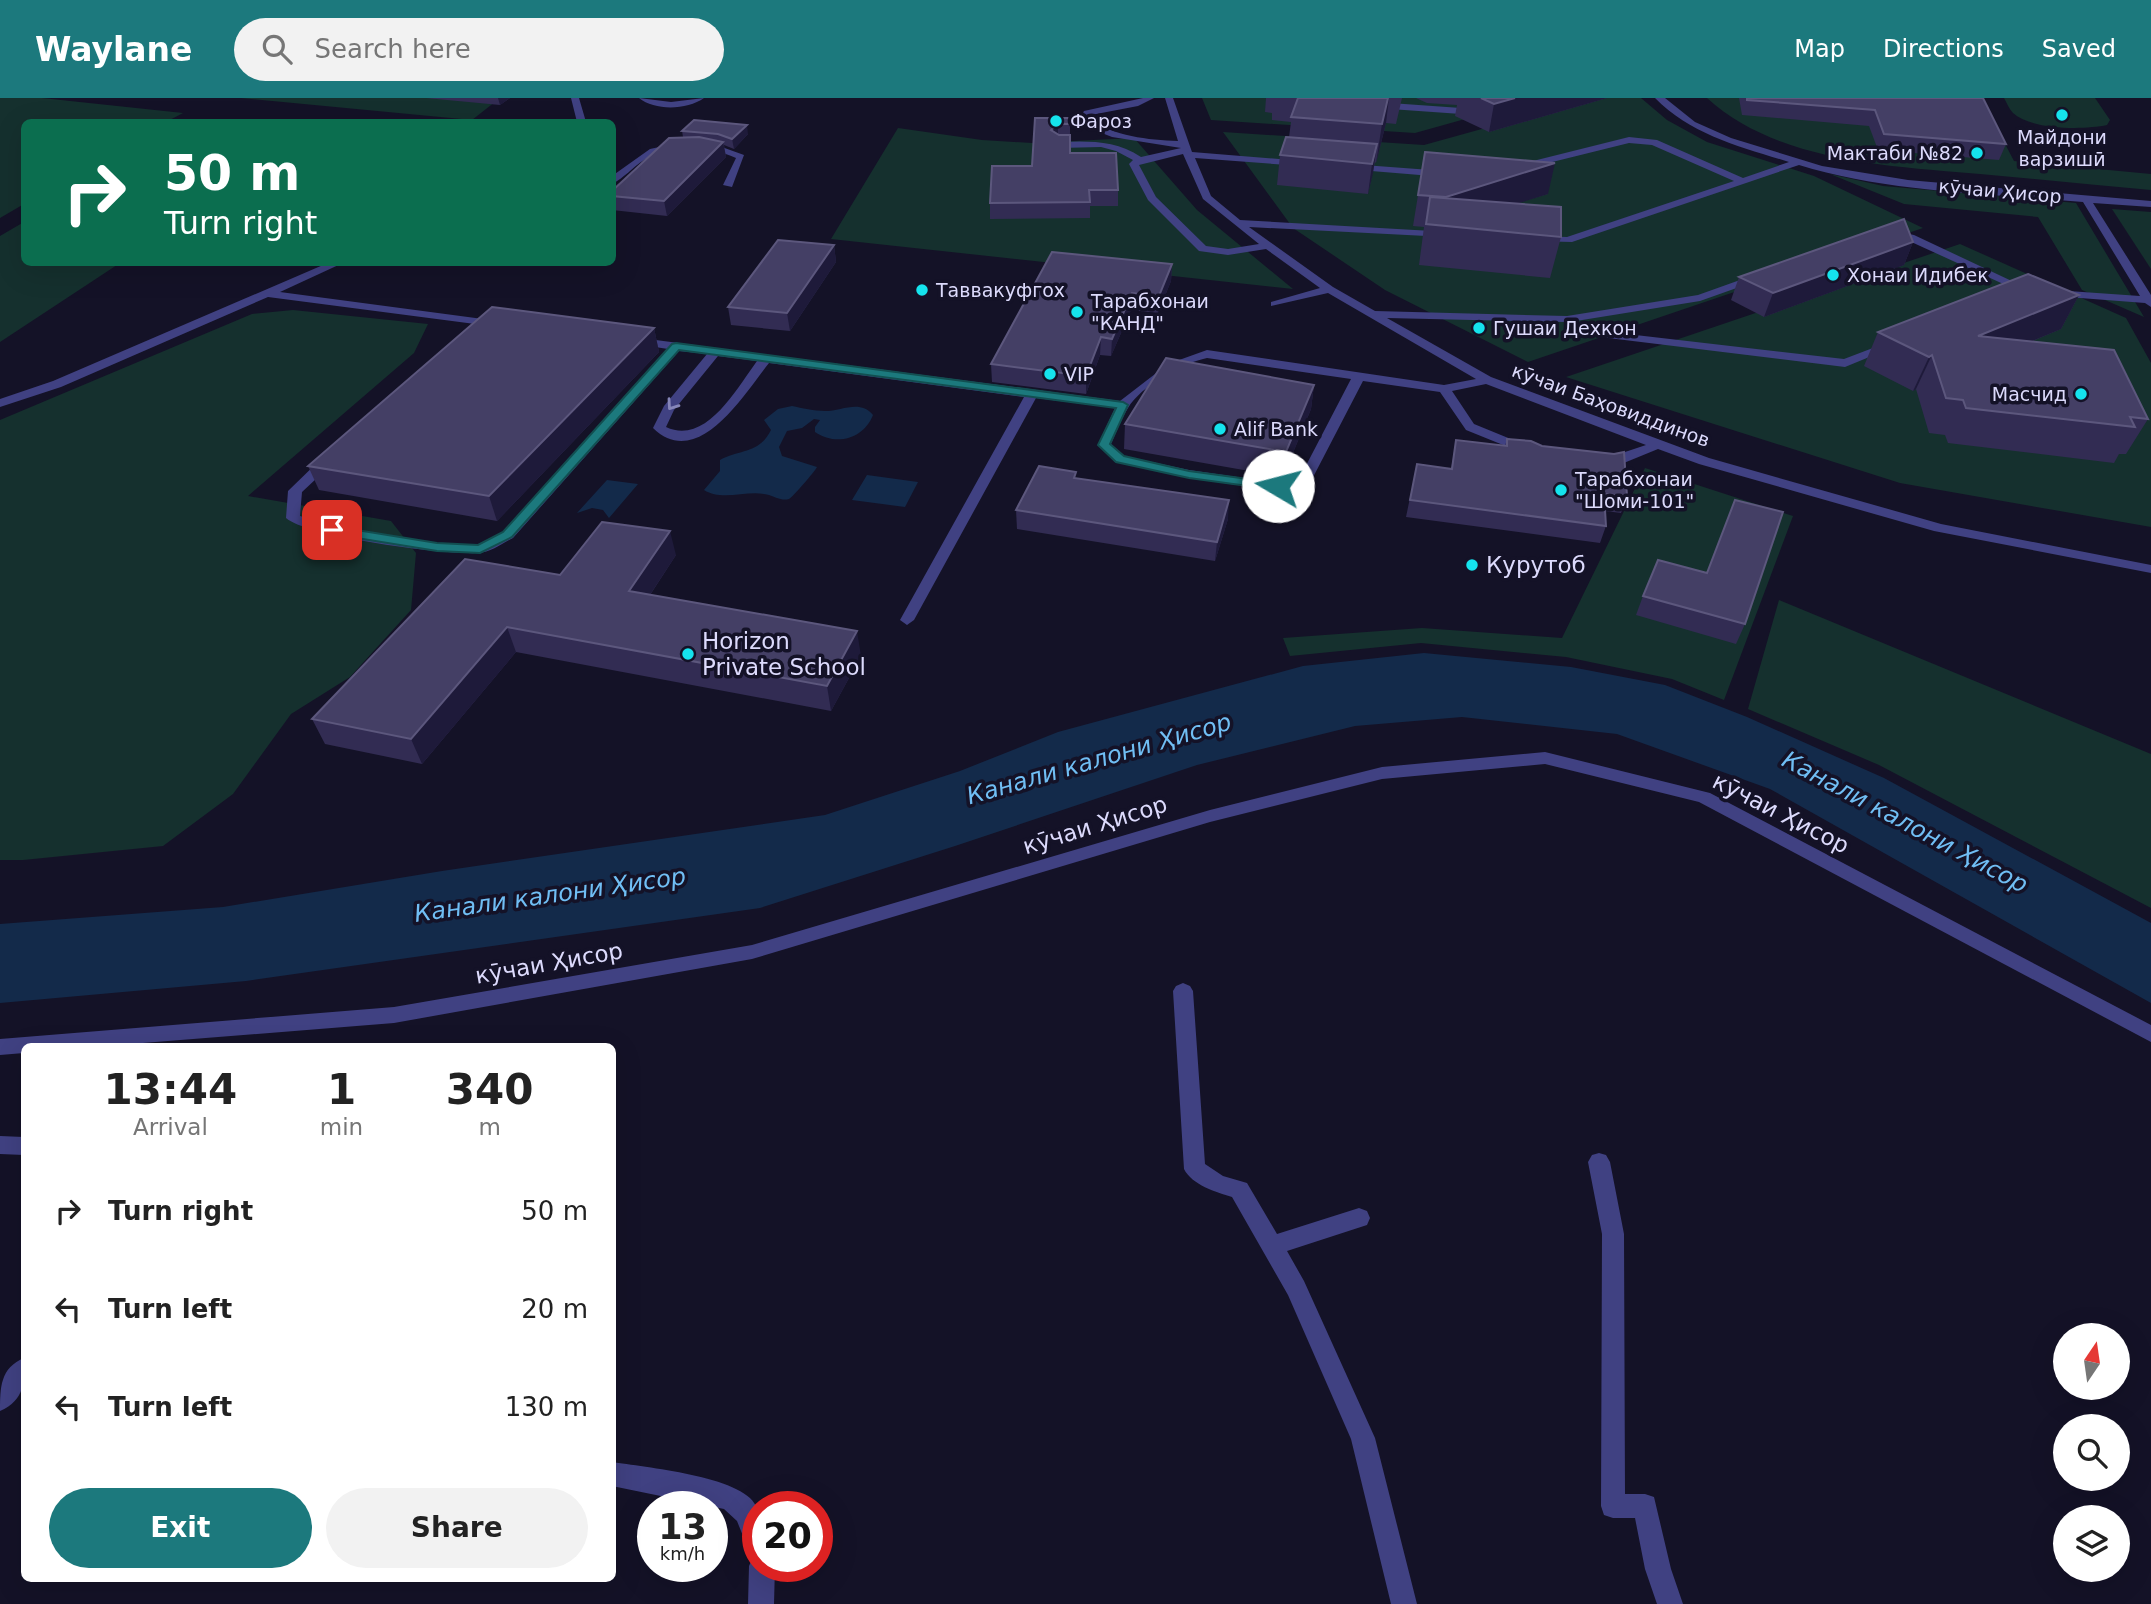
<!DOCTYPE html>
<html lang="en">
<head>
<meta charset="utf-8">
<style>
	body { margin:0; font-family:"DejaVu Sans",sans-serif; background:#f2f2f2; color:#222; height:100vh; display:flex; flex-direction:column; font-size:26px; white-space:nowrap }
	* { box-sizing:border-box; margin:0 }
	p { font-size:23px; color:#767676 }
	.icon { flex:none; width:38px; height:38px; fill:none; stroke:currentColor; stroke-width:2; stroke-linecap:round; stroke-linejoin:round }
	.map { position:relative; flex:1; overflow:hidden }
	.panel { position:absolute; left:21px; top:945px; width:595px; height:539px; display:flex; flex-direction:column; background:#fff; border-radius:10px; box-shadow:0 7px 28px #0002 }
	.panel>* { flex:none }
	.hud { position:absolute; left:21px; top:21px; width:595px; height:147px; border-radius:10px; box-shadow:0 7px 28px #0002; background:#0b6e4f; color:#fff; overflow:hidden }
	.needle { width:46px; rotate:13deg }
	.tools { position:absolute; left:2053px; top:1225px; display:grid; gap:14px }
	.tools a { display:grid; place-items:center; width:77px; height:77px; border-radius:50%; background:#fff; box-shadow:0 7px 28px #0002; font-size:35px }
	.speed { position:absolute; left:637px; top:1393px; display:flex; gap:14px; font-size:35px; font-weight:700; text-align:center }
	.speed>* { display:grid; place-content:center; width:91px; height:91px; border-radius:50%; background:#fff; box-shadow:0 7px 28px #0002; line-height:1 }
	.speed small { font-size:18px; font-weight:400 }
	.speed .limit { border:10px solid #d22; background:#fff; color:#111 }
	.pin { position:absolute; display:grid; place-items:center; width:60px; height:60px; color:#fff; margin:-30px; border-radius:14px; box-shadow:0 4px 10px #0006 }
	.me { position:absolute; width:77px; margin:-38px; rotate:278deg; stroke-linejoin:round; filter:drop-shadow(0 0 5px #0008) }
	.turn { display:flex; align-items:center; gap:24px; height:147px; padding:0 28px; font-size:32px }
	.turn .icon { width:91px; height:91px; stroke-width:2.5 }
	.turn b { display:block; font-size:49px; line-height:60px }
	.eta { display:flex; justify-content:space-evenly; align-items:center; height:119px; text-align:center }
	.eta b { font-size:42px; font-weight:600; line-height:49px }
	.cta { display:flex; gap:14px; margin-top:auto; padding:14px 28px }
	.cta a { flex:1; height:80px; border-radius:42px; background:#1c797d; color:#fff; font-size:28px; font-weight:600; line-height:80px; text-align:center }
	.cta a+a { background:#f2f2f2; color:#222 }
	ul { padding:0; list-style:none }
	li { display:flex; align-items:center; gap:21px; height:98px; padding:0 28px }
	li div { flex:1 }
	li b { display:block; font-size:26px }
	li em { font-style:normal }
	header { display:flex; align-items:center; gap:42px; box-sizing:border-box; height:98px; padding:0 35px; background:#1c797d; color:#fff }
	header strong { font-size:33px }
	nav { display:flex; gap:38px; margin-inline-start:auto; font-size:24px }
	.search { width:490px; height:63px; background:#f2f2f2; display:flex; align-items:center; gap:18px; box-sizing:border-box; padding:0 24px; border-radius:38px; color:#767676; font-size:26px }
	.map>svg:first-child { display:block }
</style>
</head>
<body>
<header>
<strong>Waylane</strong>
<div class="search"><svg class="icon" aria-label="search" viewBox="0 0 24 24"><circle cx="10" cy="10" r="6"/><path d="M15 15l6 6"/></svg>Search here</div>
<nav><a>Map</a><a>Directions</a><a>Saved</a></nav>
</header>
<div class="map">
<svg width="2151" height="1506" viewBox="0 0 2151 1506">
	<rect width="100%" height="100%" fill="#141227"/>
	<g fill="#15302e">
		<polygon points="0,0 42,0 183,15 166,24 24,24 24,106 0,120"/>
		<polygon points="241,0 500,0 472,22"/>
		<polygon points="1202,0 1540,0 1415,35 1211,22"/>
		<polygon points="1594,0 1641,0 1667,22 1707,44 1814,78 1923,130 1528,264 1385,192 1293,130 1223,34 1424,47"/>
		<path d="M 1707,0 L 1981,0 L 2014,63 L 2151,76 L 2151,92 C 2094,87 2037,81 1980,76 C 1890,68 1777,64 1707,0 Z"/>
		<path d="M 2004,0 L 2095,0 L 2110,22 L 2107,27 C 2083,32 2032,32 2013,15 C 2009,11 2007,5 2004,0 Z"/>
		<polygon points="898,30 982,42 1032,45 1134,40 1197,112 1293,191 831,141"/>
		<polygon points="1830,76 1883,88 2076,105 2144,219 2082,192 2038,119 1904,106"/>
		<polygon points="2112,111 2151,114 2151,171"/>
		<polygon points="24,124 24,164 120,165 0,244 0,138"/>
		<polygon points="1960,146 2126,220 2151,265 2151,429 1900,385 1566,279"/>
		<polygon points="293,212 428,226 414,255 248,398 391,423 416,455 411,512 350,579 291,616 233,696 163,748 23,762 0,762 0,322 252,216"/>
		<polygon points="1645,370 1793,418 1724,602 1672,581 1566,559 1421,545 1290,558 1283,540 1422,530 1562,540"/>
		<polygon points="1779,502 2151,656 2151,810 1879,667 1748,611"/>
	</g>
	<g fill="#132a4a">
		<path d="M 792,308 C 802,310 814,313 825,313 C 842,313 860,301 873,317 C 864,340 837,349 815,334 L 815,329 L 820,322 L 814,321 L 802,330 L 787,333 L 779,349 L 782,358 L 817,369 C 816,372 792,400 789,401 C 781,403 776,399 769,397 C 748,391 723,404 704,392 L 720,373 L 720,362 C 741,351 759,356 771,332 L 764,322 L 778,311 Z"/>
		<polygon points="867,377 918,384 905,409 852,402"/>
		<polygon points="607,382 638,386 609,420 603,412 592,410 577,415"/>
		<polygon points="1424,555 1571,569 1665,587 1747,619 1884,680 2151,825 2151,905 1770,691 1617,636 1462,619 1355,628 1197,667 955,748 760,810 246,883 0,905 0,826 223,809 442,773 825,717 960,673 1058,634 1303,568"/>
	</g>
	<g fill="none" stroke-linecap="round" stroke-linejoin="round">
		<g fill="#404182" fill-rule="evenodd">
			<polygon points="571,0 579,0 586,24 577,24"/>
			<path d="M 639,0 L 671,4 L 704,0 C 687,12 655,13 639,0 Z"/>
			<path d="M 1143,0 L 1154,0 L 1138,8 L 1091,17 L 1089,21 C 1114,38 1148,42 1178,43 L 1165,0 L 1173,0 L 1192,54 L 1304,63 L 1306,65 L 1301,68 L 1195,60 L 1211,98 L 1240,122 L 1450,134 L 1451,136 L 1446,139 L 1249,129 L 1333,189 L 1375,213 L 1567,218 L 1698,197 L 1754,177 L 1762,177 L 1762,181 L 1700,203 L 1576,223 L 1582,228 L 1601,233 L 1844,261 L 1886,245 L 1896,248 L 1845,269 L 1600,239 L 1574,232 L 1564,224 L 1387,220 L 1491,279 L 1709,360 L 1941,426 L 2151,467 L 2151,475 L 1934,433 L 1699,366 L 1658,351 L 1614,369 L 1598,369 L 1598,363 L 1646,347 L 1486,286 L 1452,293 L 1474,326 L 1533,350 L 1534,353 L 1528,357 L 1466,332 L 1440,294 L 1363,283 L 1309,387 L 1278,393 L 1189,380 L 1115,364 L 1098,347 L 1115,310 L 1036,300 L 914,522 L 907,527 L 900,522 L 1024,299 L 769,265 C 745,295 698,374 653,330 L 664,308 L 707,256 L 679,253 L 513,440 C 503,445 490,455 478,455 C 446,457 307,439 286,420 L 288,393 L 323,359 L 333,359 L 333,365 L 302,394 L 300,418 L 334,428 L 437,445 L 478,447 L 503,434 L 668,251 L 629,245 L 627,243 L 633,239 L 1120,303 L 1168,266 L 1207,252 L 1444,287 L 1476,281 L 1328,195 L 1271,208 L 1271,204 L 1320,190 L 1266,151 L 1228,157 L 1199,153 L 1148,102 L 1129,66 L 1133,62 L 1116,53 L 1101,49 L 1059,50 L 1054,47 L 1059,44 C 1089,43 1115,42 1141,59 L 1181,50 L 1112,39 L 1089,30 L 1079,22 L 1084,13 ZM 1183,56 L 1203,101 L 1259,146 L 1228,151 L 1206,148 L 1156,99 L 1139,67 ZM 718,258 L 757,263 C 737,290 706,348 666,329 L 674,312 ZM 1207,260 L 1351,281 L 1299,381 L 1278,385 L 1189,372 L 1124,358 L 1111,346 C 1116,335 1121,321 1128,310 C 1141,288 1182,265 1207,260 Z"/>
			<polygon points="1500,0 1514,0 1461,16 1376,10 1371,7 1376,4 1461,10"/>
			<path d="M 1655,0 L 1665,0 L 1695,24 L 1731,40 L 1822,68 L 1908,82 L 2151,103 L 2151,109 L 2093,105 L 2151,197 L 2151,209 L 2145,205 L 2054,198 L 2048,195 L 2054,192 L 2140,198 L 2083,104 C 1992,96 1885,94 1799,67 L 1572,144 L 1533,143 L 1532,141 L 1537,138 L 1567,139 L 1734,83 L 1652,47 L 1629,45 L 1520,72 L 1517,71 L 1517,67 L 1629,39 L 1657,42 L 1743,80 L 1789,64 C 1741,49 1691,37 1655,0 Z"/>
			<path d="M 678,45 L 719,48 L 744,57 L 732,89 L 723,87 L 736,60 C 708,47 670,45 644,62 C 633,69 624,80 612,86 L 612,78 L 650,51 Z"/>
			<polygon points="1350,66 1444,73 1449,76 1444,79 1347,71 1347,67"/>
			<polygon points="1890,132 1914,137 2033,193 2023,195 1907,142 1886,137 1886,133"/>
			<polygon points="330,164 345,164 280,194 498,223 504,226 498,229 268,199 61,289 0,309 0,301 53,283"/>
			<polygon points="1545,654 1710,695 2151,927 2151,944 1699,704 1545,666 1382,681 1210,724 752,861 394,925 105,948 24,948 24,955 0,957 0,941 394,909 752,847 1210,712 1382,669"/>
			<path d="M 1183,885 L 1190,888 L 1193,893 L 1205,1066 L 1223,1078 L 1247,1085 L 1277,1136 L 1359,1110 L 1367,1113 L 1370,1120 L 1367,1127 L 1287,1153 L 1304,1183 L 1375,1340 L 1417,1506 L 1391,1506 L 1351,1341 L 1288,1197 L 1232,1099 C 1216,1094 1192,1087 1184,1071 L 1173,893 L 1176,888 Z"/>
			<polygon points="0,1038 24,1039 24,1057 0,1056"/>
			<polygon points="1599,1055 1606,1057 1610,1064 1624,1136 1625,1396 1645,1396 1654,1399 1671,1471 1683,1506 1657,1506 1645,1471 1635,1420 1613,1420 1604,1417 1601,1408 1602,1136 1588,1064 1592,1057"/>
			<path d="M 24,1260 C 26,1282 24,1303 0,1313 C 0,1290 0,1270 24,1260 Z"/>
			<path d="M 612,1364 C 643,1369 743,1378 756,1408 C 762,1420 758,1443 758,1457 L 749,1453 L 737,1423 L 724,1411 L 612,1388 Z"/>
			<polygon points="758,1457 758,1468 775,1468 774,1506 748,1506 749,1468 753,1459"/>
		</g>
	</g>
	<g fill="#322c53">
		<polygon points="426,0 510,0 500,7"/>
		<polygon points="1266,0 1402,0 1396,26 1386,25 1376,65 1375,64 1368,96 1277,87 1280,57 1289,39 1291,24 1272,22 1272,15 1265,14"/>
		<polygon points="1416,0 1607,0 1489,34 1455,18 1457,7 1427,5"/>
		<polygon points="1739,0 1983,0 2006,46 1999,62 1878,52 1869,28 1742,17"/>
		<polygon points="1035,20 1070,20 1070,55 1118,92 1118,108 1090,108 1090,120 990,121 990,105 1032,68"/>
		<polygon points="682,33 748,36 734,51 724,47 726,59 667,118 612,112 612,93 683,39"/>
		<polygon points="1425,54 1548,96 1517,105 1561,139 1550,180 1419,167 1424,129 1413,128"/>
		<polygon points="1913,144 1904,167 1764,219 1731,202 1739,179"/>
		<polygon points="834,147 836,164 790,233 731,227 728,209"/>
		<polygon points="1172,166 1171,183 1158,215 1131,212 1111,258 1100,257 1086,296 992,284 991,266"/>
		<polygon points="2079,197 2061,231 2030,244 2148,321 2126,356 2119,356 2114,365 1948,345 1945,337 1929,335 1916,291 1913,293 1864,268 1878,234"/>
		<polygon points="654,230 659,254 497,423 319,392 308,368"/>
		<polygon points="1314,287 1311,311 1283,379 1124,351 1125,326"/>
		<polygon points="1507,341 1627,398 1621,415 1605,413 1606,428 1600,445 1406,419 1417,366 1451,371 1456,342 1505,348"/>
		<polygon points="1076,380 1228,421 1215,463 1017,431 1016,412"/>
		<polygon points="676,457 650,497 861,558 831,613 516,554 422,666 325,646 312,621 560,477"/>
		<polygon points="1707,475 1745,526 1736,546 1636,517 1643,498"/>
	</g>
	<g fill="#1e1a3a">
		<polygon points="498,0 510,0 500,7"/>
		<polygon points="1388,0 1389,0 1386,25 1376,65 1382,26"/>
		<polygon points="1515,0 1607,0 1489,34 1494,6"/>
		<polygon points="1058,26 1058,42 1051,32"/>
		<polygon points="747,27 748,36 734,51 732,41"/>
		<polygon points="723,44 726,59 667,118 664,103"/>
		<polygon points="1377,46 1373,75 1368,96 1372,66"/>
		<polygon points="1555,65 1548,96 1446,128 1440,127 1446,99"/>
		<polygon points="1913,144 1904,167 1764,219 1773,195"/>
		<polygon points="834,147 836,164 790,233 787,215"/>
		<polygon points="1172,166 1171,183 1158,215 1159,198"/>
		<polygon points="1132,195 1131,212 1111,258 1112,241"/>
		<polygon points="2079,197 2061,231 1962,272 1978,238"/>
		<polygon points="654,230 659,254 497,423 489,398"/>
		<polygon points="1101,239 1100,257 1086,296 1086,278"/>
		<polygon points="1932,257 1916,291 1913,293 1929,259"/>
		<polygon points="1314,287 1311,311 1283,379 1286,354"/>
		<polygon points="1229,402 1228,421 1215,463 1217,444"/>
		<polygon points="670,433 676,457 636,518 629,493"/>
		<polygon points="507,529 516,554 422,666 411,641"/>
		<polygon points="857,533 861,558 831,613 827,588"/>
	</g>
	<g fill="#443f65" stroke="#5c577d" stroke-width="2">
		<polygon points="1298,0 1388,0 1382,26 1291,19"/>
		<polygon points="1481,0 1515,0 1494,6"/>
		<polygon points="1747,0 1983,0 2006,46 1884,36 1875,12 1747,2"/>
		<polygon points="1035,20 1070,20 1070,26 1058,26 1051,32 1059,37 1070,37 1070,55 1116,55 1118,92 1089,92 1090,104 990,105 992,68 1032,68"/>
		<polygon points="694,22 747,27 732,41 718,36 682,33"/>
		<polygon points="699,39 723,44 664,103 612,98 612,93 669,40"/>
		<polygon points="1286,39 1377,46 1372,66 1280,57"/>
		<polygon points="1425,54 1555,65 1446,99 1418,97"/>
		<polygon points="1430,99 1561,109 1561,139 1426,126"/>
		<polygon points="1904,121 1913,144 1773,195 1739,179"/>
		<polygon points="778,142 834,147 787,215 728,209"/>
		<polygon points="1052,154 1172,166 1159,198 1132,195 1112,241 1101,239 1086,278 991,266"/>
		<polygon points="2028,176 2079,197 1978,238 2114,252 2148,321 2130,319 2135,329 1966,310 1963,302 1946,300 1932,257 1929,259 1878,234"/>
		<polygon points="492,209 654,230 489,398 308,368"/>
		<polygon points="1166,260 1314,287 1286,354 1125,326"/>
		<polygon points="1507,341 1531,343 1542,348 1614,356 1624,354 1627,398 1604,396 1606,428 1410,402 1417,366 1452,371 1456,342 1507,348"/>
		<polygon points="1039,368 1076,374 1074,380 1229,402 1217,444 1016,412"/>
		<polygon points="1735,402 1783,414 1745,526 1643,498 1658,462 1707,475"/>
		<polygon points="602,424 670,433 629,493 857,533 827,588 507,529 411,641 312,621 465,461 560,477"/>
	</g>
	<defs><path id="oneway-chevron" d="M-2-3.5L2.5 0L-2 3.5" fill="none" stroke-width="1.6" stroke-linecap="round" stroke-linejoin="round" transform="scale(1.75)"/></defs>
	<use stroke="#8686b9" href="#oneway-chevron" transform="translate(672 307) rotate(125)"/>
	<polygon fill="#1c797d" stroke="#124f51" stroke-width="2" points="676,245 1123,304 1128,307 1110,346 1124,358 1189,373 1278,385 1284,388 1278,392 1189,380 1116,364 1098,347 1116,310 679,252 512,439 480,455 437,453 332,436 326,432 332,428 437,445 478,447 503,434 672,246"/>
	<g fill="#15e3ed" stroke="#141227" stroke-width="2.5">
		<circle cx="2062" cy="17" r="7"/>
		<circle cx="1056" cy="23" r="7"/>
		<circle cx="1977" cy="55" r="7"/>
		<circle cx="1833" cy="177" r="7"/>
		<circle cx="922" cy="192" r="7"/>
		<circle cx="1077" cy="214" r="7"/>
		<circle cx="1479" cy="230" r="7"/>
		<circle cx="1050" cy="276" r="7"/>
		<circle cx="2081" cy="296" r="7"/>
		<circle cx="1220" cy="331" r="7"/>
		<circle cx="1561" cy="392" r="7"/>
		<circle cx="1472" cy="467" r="7"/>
		<circle cx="688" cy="556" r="7"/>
	</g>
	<g text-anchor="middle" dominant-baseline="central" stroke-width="7" stroke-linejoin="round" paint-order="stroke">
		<g font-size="19" fill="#dcdafc" stroke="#141227" text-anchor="start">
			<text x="1070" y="23">Фароз</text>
			<text x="2062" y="39" text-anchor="middle">Майдони<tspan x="2062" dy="22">варзишӣ</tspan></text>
			<text x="1963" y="55" text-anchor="end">Мактаби №82</text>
			<text x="1847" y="177">Хонаи Идибек</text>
			<text x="936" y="192">Таввакуфгох</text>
			<text x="1091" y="203">Тарабхонаи<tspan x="1091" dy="22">"КАНД"</tspan></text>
			<text x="1493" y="230">Гушаи Дехкон</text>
			<text x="1064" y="276">VIP</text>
			<text x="2067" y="296" text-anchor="end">Масчид</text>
			<text x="1234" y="331">Alif Bank</text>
			<text x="1575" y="381">Тарабхонаи<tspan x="1575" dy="22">"Шоми-101"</tspan></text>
		</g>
		<g font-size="19" fill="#dcdafc" stroke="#141227">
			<text transform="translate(2000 93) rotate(5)">кӯчаи Ҳисор</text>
			<text transform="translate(1611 307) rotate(20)">кӯчаи Баҳовиддинов</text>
		</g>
		<g font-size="23" fill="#dcdafc" stroke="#141227" text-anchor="start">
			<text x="1486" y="467">Курутоб</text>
			<text x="702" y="543">Horizon<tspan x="702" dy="26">Private School</tspan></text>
		</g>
		<g font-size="23" fill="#dcdafc" stroke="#141227">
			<text transform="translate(1781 715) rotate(27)">кӯчаи Ҳисор</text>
			<text transform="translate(1095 727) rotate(-17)">кӯчаи Ҳисор</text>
			<text transform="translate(549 865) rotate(-10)">кӯчаи Ҳисор</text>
		</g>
		<g font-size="24" font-style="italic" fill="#70bef4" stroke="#141227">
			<text transform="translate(1099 661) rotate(-16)">Канали калони Ҳисор</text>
			<text transform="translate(1905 724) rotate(28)">Канали калони Ҳисор</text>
			<text transform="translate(550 797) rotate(-8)">Канали калони Ҳисор</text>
		</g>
	</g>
</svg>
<div class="tools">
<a><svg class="needle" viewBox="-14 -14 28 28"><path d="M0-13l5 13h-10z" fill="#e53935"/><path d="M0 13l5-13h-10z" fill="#767676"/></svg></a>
<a><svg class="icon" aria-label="search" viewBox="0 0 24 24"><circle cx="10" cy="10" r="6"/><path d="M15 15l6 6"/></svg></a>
<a><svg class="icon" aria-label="layers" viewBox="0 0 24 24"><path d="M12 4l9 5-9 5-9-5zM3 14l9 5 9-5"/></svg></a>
</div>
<div class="speed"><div>13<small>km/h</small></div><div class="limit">20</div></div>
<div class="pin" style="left:332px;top:432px;background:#d93025"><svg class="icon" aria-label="arrive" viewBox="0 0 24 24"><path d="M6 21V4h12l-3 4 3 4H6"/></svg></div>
<svg class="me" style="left:1278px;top:388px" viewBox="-20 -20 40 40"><circle r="19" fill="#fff"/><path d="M0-13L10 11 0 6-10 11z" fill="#1c797d"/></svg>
<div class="hud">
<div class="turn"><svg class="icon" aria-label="right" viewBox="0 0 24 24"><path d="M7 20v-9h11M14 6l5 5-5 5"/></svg><div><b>50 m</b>Turn right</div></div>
</div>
<section class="panel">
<div class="eta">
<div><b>13:44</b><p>Arrival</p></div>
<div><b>1</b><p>min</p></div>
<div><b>340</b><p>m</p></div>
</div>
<ul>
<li><svg class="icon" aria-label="right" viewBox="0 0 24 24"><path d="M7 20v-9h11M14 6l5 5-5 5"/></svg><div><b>Turn right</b></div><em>50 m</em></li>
<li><svg class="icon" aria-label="left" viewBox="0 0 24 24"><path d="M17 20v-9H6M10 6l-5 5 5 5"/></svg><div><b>Turn left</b></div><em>20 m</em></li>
<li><svg class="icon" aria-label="left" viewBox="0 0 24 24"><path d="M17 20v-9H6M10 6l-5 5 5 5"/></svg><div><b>Turn left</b></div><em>130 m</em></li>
</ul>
<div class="cta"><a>Exit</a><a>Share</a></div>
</section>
</div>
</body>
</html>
